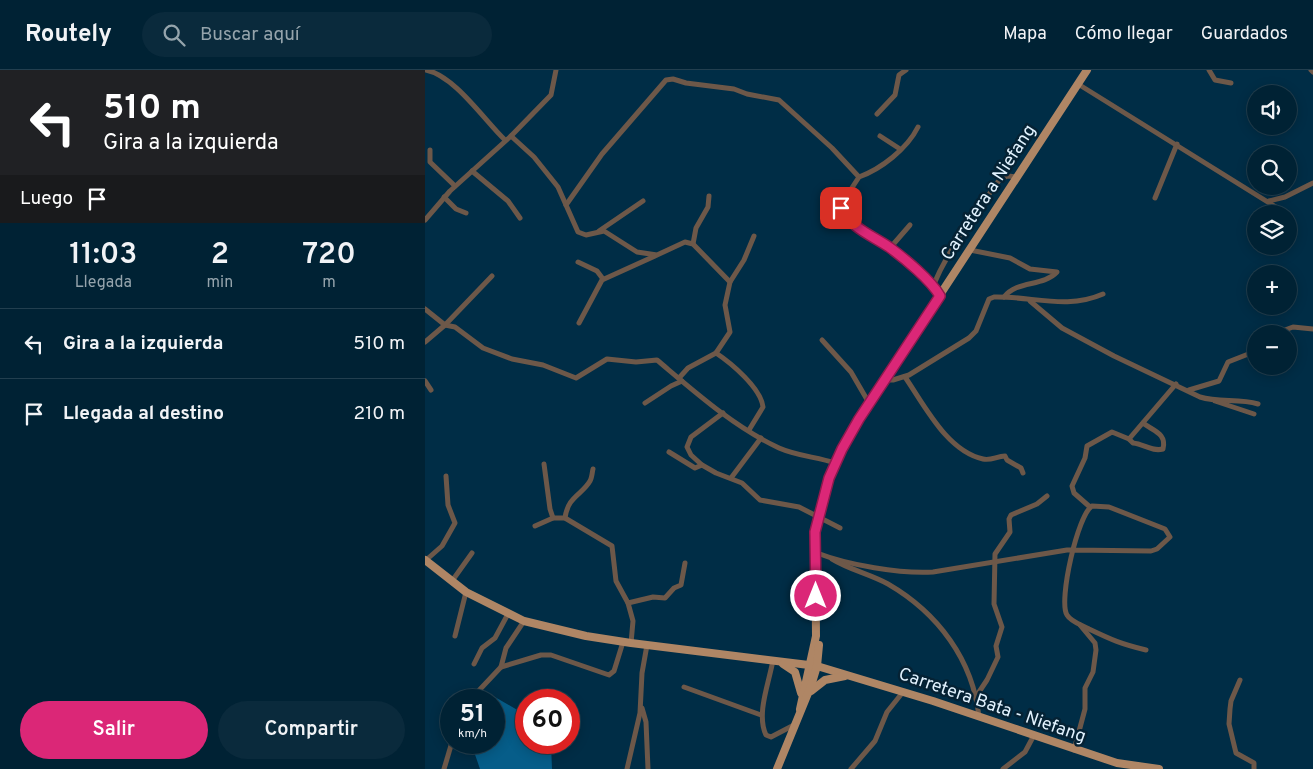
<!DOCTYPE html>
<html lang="es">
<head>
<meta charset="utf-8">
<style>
	body { margin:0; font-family:Overpass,sans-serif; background:#0a2a3c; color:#f1f3f6; height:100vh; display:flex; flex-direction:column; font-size:19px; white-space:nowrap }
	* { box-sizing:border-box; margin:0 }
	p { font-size:16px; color:#95a4ac }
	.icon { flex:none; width:28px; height:28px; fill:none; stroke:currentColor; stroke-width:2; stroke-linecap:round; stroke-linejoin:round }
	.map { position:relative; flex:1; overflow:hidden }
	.sheet { display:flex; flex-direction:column; background:#002234; width:425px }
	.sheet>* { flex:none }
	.hud { background:#202124; color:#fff; overflow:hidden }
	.buttons { position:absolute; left:822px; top:15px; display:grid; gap:10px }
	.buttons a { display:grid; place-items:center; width:50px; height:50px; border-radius:50%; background:#002234; box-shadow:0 2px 12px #0003,0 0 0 1px #223f4f; font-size:25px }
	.speed { position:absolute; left:15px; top:619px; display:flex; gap:10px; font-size:25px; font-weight:700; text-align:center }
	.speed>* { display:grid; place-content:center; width:65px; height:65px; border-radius:50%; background:#002234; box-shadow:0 2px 12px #0003,0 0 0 1px #223f4f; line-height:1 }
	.speed small { font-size:12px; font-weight:400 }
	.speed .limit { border:8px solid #d22; background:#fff; color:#111 }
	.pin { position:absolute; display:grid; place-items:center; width:42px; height:42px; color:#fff; margin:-21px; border-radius:10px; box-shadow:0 2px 8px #0006 }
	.me { position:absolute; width:55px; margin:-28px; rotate:0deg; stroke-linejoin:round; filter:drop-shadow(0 0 4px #0008) }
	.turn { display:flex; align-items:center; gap:18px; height:105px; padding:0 20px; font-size:22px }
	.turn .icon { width:65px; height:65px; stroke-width:2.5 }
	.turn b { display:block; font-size:35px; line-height:42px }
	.then { display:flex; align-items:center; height:48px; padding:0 20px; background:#0003; gap:10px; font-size:19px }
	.eta { display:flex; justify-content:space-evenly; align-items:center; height:85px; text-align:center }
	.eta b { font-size:30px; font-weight:600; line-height:35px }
	.cta { display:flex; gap:10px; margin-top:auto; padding:10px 20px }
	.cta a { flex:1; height:58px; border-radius:30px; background:#db2777; color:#fff; font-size:20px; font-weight:600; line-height:58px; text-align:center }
	.cta a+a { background:#0a2a3c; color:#f1f3f6 }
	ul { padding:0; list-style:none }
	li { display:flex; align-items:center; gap:15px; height:70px; padding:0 20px; border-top:1px solid #223f4f }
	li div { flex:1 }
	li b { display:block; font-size:19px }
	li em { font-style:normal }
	header { display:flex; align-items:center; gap:30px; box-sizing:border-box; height:70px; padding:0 25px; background:#002234; border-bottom:1px solid #223f4f }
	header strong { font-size:24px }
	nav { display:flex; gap:28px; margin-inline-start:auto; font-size:18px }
	.search { width:350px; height:45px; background:#0a2a3c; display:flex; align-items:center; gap:12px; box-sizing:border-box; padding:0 18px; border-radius:28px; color:#95a4ac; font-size:19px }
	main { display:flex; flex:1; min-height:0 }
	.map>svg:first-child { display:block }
</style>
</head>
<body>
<header>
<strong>Routely</strong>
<div class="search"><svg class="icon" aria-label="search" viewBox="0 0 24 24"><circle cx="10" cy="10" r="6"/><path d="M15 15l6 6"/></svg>Buscar aquí</div>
<nav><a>Mapa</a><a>Cómo llegar</a><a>Guardados</a></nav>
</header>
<main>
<section class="sheet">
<div class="hud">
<div class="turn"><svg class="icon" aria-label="left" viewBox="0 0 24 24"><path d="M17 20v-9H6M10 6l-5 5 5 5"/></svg><div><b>510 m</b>Gira a la izquierda</div></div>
<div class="then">Luego<svg class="icon" aria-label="arrive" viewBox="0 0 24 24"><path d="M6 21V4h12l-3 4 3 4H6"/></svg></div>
</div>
<div class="eta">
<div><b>11:03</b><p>Llegada</p></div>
<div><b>2</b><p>min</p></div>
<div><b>720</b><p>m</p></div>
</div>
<ul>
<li><svg class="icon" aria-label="left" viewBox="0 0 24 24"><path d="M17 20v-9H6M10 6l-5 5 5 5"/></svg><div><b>Gira a la izquierda</b></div><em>510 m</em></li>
<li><svg class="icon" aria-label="arrive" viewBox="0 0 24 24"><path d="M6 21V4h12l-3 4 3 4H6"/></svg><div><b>Llegada al destino</b></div><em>210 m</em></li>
</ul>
<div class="cta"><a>Salir</a><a>Compartir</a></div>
</section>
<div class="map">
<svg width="888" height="699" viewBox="0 0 888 699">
	<rect width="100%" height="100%" fill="#002d46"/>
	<polygon fill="#065d89" points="63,623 101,645 101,672 126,673 127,699 55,699 46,673 69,672 69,630 58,630"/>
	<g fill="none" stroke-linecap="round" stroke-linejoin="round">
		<g stroke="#6d5849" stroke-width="5">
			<path d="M 1,0 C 30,6 59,50 80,70"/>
			<polyline points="784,0 790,10 806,13"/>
			<polyline points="886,0 888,2"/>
			<polyline points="653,14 862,144"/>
			<polyline points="452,44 470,25 474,5 481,0"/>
			<path d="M 493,57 C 482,79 456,99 434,107 L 417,133 L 416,138 C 426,158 446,166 464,177 C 479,188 506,210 515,226"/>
			<polyline points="86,66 109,87 133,117 153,162 161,165 179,161 212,182 232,185 260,172 268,174 305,212 300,235 305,262 291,283 263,298 254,308"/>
			<polyline points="455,66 475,79"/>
			<polyline points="5,80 5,92 30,116"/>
			<polyline points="47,101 83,131 95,148"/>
			<polyline points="19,127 31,139 41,143"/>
			<polyline points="730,128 752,74"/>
			<polyline points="844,131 860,127 888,113"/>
			<polyline points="141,135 177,84 241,10 248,9 261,13 309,19 322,24 354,30 407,78 434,107"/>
			<polyline points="0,150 25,121 86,66 126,25 131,0"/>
			<polyline points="174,161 218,131"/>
			<polyline points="268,174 271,158 283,137 284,126"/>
			<polyline points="465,178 485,155"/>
			<path d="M 545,180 L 585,188 L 605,199 L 632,202 C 618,217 592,210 579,227"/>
			<polyline points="153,192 172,201 178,209"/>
			<polyline points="305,212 319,190 329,166"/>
			<path d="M 508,216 C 525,176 550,144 575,109 L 583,106 L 592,107"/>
			<path d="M 605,231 L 637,258 L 689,286 L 775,327 C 794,333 814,328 833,334"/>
			<path d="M 0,239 L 20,255 L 30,257 L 58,278 L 87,289 L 118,295 L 151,308 L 182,289 L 211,292 L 232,290 C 270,322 309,357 354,378 C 372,386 392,387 410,393"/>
			<polyline points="154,253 177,210 230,186"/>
			<polyline points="849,264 868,257 888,259"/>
			<polyline points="397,270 426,302 444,333"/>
			<polyline points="0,272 20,255 67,206"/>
			<path d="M 291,283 C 306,293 336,318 338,337 L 324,360"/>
			<path d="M 480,307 C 500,336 522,381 558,389 C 566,391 572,386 580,386 L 582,390 L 596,398 L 598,403"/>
			<path d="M 460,310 L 468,310 L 484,305 L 544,268 L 551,261 L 564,229 L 569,227 C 607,226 642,240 678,224"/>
			<polyline points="0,311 6,320"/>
			<polyline points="764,320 794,311 803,292 831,281"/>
			<polyline points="790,331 829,344"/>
			<polyline points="220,333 246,316 257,311"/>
			<polyline points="298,343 266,367 262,377 266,385 277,395 291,403 317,413 335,430 374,437 415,458"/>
			<path d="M 704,369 L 708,373 C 719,374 727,382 738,379 C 742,363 728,361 718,353"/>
			<polyline points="244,382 270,398 277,395"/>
			<polyline points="119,394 125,439 128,448"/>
			<polyline points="306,408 336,368"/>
			<polyline points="665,437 649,423 647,416 660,388 662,376 687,362 704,369 751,314"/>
			<path d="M 140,448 C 143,426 157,425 165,411 C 167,408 167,403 168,399"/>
			<polyline points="110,456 128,448 140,448 187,476 191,511 203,533 208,551 206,573"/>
			<path d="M 392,483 C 423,495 475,504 508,502 L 642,480 L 648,480 L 726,481 L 732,479 L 745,467 L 740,459 L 684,437 L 667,436 C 653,444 633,531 642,545 C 646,552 657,555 664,559 C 687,570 696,574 721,580"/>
			<path d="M 407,489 C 425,500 445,504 463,514 C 513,543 548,590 554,647"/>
			<polyline points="0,491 17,476 30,453 23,435 21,406"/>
			<polyline points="27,511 47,483"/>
			<polyline points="203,533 228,527 240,528 249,518 256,515 260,493"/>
			<polyline points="30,566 41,522"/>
			<path d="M 348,590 C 344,613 331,644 341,665 L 346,667 L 369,655"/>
			<polyline points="49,594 57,578 70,568 83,544"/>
			<polyline points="76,597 116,585 126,585 184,605 189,601 198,572"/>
			<polyline points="815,610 806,631 805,639 804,654 811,683 829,693 829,699"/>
			<polyline points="259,617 336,645"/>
			<polyline points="552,625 562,610 573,587 571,576 577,557 569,534 570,484 585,462 584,449 586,445 612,434 622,426"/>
			<polyline points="45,630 76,597 81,578 99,551"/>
			<polyline points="217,638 221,652 223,699"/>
			<polyline points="649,680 660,639 660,618 668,602 671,580 670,573 655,555"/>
			<polyline points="19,699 27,672"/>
			<polyline points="202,699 215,643 217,603 222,575"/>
			<polyline points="426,699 450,671 462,642 478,622"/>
			<polyline points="578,699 600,682 608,667"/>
		</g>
		<g stroke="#af8665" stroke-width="8">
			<polyline points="0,490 41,522 99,551 161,566 206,573 392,596 508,631 692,693 734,699"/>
			<polyline points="358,594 370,602 376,623"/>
			<polyline points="386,621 400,610 420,606"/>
			<polyline points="375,639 391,566 390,462 393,445 410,393 441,338 662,0"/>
			<polyline points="352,699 386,616 392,596 394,575"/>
		</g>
	</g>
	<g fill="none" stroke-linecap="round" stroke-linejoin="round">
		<g stroke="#8e194d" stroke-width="12">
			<path id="route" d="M 391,526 L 390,462 L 404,408 L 417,379 L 434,349 L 515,226 C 506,210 479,188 464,177 C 446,165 426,158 416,138"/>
		</g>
		<use href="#route" stroke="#db2777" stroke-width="9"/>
	</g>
	<g text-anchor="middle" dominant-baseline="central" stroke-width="5" stroke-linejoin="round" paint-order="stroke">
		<g font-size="18" fill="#e1f2fe" stroke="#052234">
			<text transform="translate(564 123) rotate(-57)">Carretera a Niefang</text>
			<text transform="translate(567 636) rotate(19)">Carretera Bata - Niefang</text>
		</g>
	</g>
</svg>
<div class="buttons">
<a><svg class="icon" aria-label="sound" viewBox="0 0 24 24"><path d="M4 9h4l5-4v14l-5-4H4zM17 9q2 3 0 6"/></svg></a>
<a><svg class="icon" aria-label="search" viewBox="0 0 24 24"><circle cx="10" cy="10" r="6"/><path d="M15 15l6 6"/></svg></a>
<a><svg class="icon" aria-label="layers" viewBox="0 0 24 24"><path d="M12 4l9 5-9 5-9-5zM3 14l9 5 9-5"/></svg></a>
<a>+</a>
<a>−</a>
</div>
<div class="speed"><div>51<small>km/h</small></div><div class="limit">60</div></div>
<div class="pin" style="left:416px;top:138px;background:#d93025"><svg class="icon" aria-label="arrive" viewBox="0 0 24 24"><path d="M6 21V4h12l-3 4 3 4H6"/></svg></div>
<svg class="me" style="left:391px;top:526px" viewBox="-20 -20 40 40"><circle r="17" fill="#db2777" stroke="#fff" stroke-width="3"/><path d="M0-11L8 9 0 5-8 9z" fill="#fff"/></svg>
</div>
</main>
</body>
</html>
